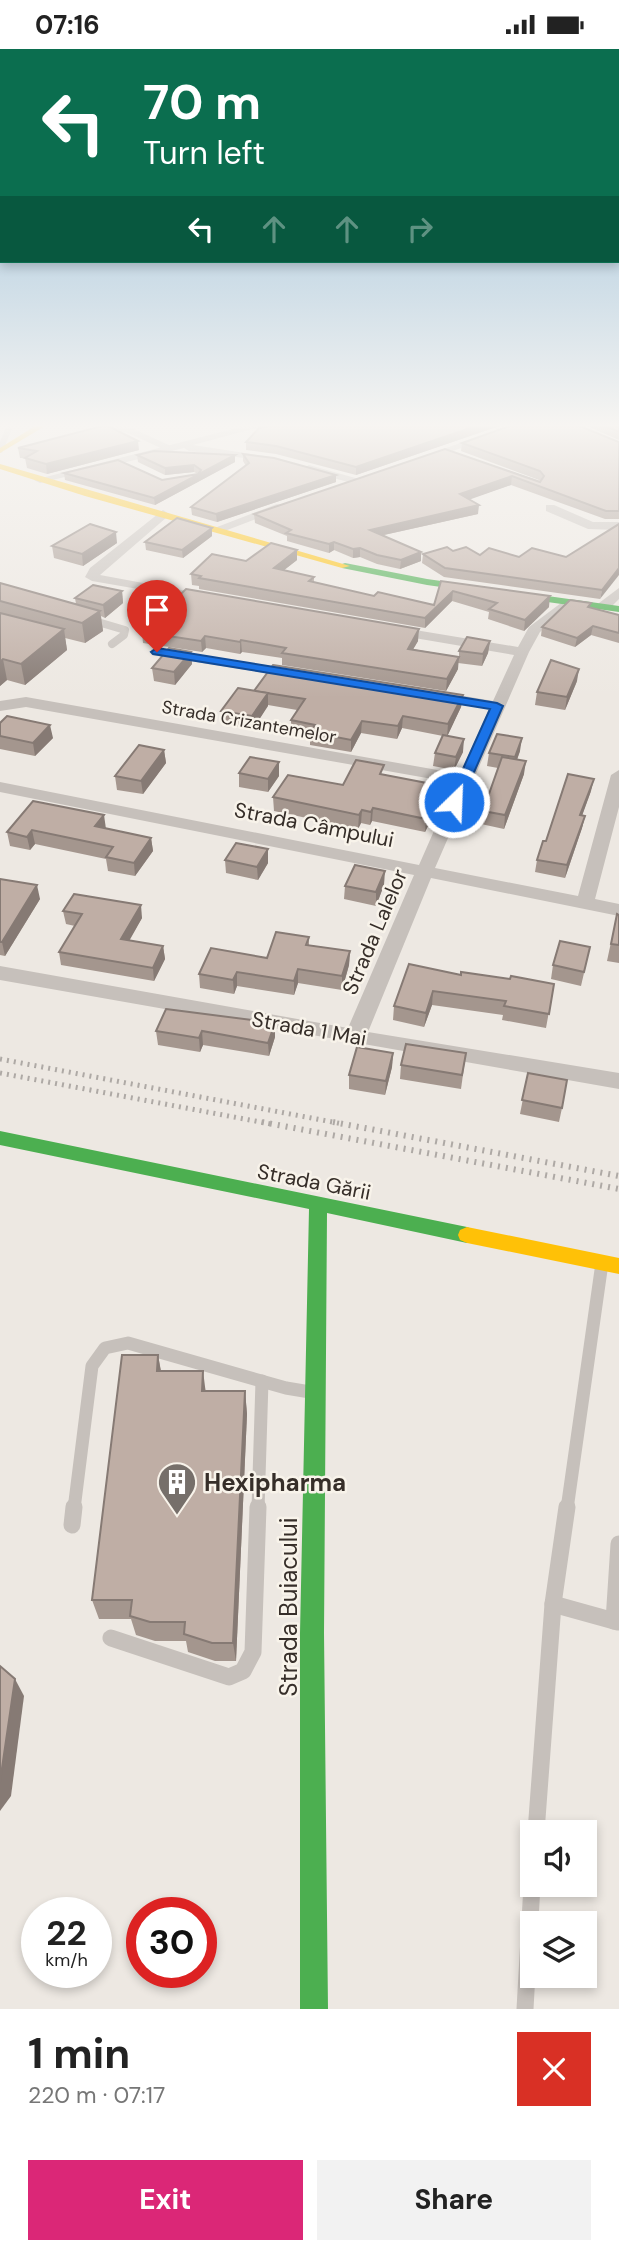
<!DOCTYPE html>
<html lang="en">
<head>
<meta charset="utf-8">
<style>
	body { margin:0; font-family:"DM Sans",sans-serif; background:#f2f2f2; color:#222; height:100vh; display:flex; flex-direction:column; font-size:26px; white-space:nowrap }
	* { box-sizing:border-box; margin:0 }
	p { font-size:23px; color:#767676 }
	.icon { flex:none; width:38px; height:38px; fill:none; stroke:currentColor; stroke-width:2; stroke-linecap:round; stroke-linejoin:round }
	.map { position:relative; height:1960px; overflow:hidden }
	.drawer { display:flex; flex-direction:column; background:#fff; flex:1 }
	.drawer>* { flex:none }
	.banner { position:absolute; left:0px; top:0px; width:620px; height:214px; box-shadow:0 4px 10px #0003; background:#0b6e4f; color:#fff; overflow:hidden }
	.controls { position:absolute; left:520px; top:1771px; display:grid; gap:14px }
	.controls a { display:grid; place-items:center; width:77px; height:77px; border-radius:0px; background:#fff; box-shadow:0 4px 10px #0003; font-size:35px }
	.speed { position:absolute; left:21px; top:1848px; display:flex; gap:14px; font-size:35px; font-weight:700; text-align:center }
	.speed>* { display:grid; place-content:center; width:91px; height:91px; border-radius:50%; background:#fff; box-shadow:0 4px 10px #0003; line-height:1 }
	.speed small { font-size:18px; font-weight:400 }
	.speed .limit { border:10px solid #d22; background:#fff; color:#111 }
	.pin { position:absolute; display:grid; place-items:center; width:60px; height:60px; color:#fff; margin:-72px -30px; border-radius:50% 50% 50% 0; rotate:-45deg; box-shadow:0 0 7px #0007 }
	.pin .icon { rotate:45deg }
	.me { position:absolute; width:77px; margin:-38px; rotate:24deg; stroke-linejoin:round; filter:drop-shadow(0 0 5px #0008) }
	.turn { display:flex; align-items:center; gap:24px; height:147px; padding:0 28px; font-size:32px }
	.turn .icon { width:91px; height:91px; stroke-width:2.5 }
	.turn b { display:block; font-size:49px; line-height:60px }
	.lanes { display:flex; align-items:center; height:66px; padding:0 28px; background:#0003; justify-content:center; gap:35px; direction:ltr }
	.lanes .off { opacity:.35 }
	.round { display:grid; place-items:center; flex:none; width:74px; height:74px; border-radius:0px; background:#f2f2f2 }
	.summary { display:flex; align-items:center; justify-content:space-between; height:119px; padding:0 28px }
	h1 { font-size:42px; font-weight:700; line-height:52px }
	.cta { display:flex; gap:14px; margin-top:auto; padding:14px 28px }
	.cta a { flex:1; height:80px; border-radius:0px; background:#db2777; color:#fff; font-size:28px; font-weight:700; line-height:80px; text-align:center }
	.cta a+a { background:#f2f2f2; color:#222 }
	.status { display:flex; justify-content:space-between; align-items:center; height:49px; padding:0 35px; background:#fff; direction:ltr }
	.status svg { height:19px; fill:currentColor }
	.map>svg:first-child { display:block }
</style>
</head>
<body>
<div class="status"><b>07:16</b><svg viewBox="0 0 49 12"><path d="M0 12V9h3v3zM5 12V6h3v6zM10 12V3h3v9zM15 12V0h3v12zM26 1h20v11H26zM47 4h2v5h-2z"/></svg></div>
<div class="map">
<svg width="619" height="1960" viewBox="0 0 619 1960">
	<rect width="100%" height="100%" fill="#ede8e2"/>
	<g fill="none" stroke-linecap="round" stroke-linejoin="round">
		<g stroke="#c6c0bb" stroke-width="6">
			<polyline points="105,374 131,382 168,399"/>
			<polyline points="0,401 11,374"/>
		</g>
		<polyline stroke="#c6c0bb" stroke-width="8" points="91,571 125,581 124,586 112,595"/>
		<g stroke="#c6c0bb" stroke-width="13">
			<polyline points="74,1460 92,1317 105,1299 128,1294 286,1339 310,1343"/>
			<polyline points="258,1460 262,1332"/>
			<polyline points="567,1460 602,1214"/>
		</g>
		<g stroke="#c6c0bb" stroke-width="17">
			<polyline points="72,1476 74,1458"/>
			<polyline points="553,1555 618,1573"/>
			<polyline points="614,1572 619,1495"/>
			<polyline points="111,1589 229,1628 243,1622 253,1603 258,1458"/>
			<polyline points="536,1783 553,1555 567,1458"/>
			<polyline points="525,1960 532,1836"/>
		</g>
		<g fill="#c6c0bb" fill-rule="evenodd">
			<polygon points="256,374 275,374 193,396 271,408 275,409 275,413 189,402 184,399 40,434 34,431"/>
			<polygon points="517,374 533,374 424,412 415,410"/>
			<polygon points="309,416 359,430 361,432 355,435 305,421 303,419"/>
			<polygon points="277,455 287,458 222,483 212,480"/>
			<polygon points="546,456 554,456 593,473 619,473 619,481 588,480 546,462"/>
			<polygon points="163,461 169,465 167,468 100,526 208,546 215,550 213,553 92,532 85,528 90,519"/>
			<polygon points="619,539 619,550 609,560 599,560 599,554"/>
			<polygon points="561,554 568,558 540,583 529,603 435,819 578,847 611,726 619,721 619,758 595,850 619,855 619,867 431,829 368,983 619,1024 619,1040 0,931 0,917 348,979 414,826 0,743 0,733 419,816 455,734 26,658 0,662 0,652 26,648 460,725 489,660 435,652 427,647 435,642 493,652 514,606 391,585 384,581 391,577 518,598 529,578"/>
			<polygon points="157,599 296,621 303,625 296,629 152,606 150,603 152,600"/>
		</g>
		<g fill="#4caf50" fill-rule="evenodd">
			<polygon points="345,514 427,530 619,557 619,563 427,536 342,519 342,515"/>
			<polygon points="0,1082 467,1178 474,1181 476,1186 474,1191 467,1194 327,1164 324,1584 328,1960 300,1960 300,1584 309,1160 0,1096"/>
		</g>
		<g fill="#ffc107" fill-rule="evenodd">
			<polygon points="40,374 50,374 0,404 0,399"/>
			<polygon points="0,415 350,517 342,519 85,447 0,420"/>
			<polygon points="467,1178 619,1209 619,1225 467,1194 460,1191 458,1186 460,1181"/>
		</g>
		<g stroke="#aea9a5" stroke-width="5" stroke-dasharray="2 5" stroke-linecap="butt">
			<polyline points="0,1010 343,1075"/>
			<polyline points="0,1024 271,1075"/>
		</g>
		<g stroke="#aea9a5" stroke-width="6" stroke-dasharray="2 6" stroke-linecap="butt">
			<polyline points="262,1073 619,1140"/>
			<polyline points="333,1073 619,1127"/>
		</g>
	</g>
	<g fill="#a4968e">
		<polygon points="285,374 508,374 356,426 276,405 246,401 246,393"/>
		<polygon points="580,374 619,374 619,391"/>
		<polygon points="619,393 619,470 605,470 511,436 469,450 478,465 384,486 421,512 400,520 377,515 360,508 353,509 334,501 329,504 287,492 287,487 255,474 254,465 445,400 540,432 539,431 461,402 462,394"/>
		<polygon points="18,399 139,401 47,425 27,419 25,409 20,409"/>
		<polygon points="243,405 336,426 336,433 217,473 192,466 191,458 246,417 243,412"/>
		<polygon points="137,406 235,406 235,413 155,456 65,431 64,424 162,431 198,425 194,423 165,426 138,413"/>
		<polygon points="619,475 600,550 444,528 422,514 423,505 453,502 480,506 519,508 566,508"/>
		<polygon points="212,487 183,509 146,501 145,493"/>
		<polygon points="117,494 83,517 54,509 52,497"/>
		<polygon points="297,501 297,511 284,521 314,528 314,533 374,547 434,556 441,532 549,558 524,582 488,570 489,563 452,552 425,579 199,540 199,537 192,536 191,525"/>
		<polygon points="0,534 76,555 75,549 122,542 123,554 105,569 101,567 103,582 85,594 65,589 67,601 25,636 7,631 0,637"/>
		<polygon points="590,558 619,566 619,594 591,586 575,598 541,587 542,578"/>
		<polygon points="142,583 418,592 413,600 459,608 459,602 490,592 488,604 482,617 458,614 458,620 446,642 282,616 282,609 242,603 240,605 206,599 202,603 143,594"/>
		<polygon points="191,603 192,615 175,636 154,632 152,619"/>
		<polygon points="577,632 565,661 535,656 537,643"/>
		<polygon points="254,642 463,646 461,658 447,687 463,703 454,721 433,717 435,704 443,687 402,679 397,690 361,684 351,703 310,696 310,687 291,684 291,671 297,661 268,656 253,680 222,675 221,662"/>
		<polygon points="0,674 53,689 35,707 0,700"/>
		<polygon points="164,701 166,714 143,745 117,741 115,727"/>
		<polygon points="520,702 517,711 524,725 504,780 481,775 483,762 498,719 487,717 489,704"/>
		<polygon points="239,724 279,727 268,743 239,738"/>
		<polygon points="384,726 432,735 431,740 440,742 439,755 425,783 372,772 370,776 361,774 358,780 274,762 273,748 343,736"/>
		<polygon points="591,742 582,766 585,767 582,779 565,829 535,823 537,811 546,792"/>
		<polygon points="33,752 106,779 151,789 153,802 135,827 108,822 106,810 35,795 30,801 10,797 7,783"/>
		<polygon points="225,811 268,814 258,831 226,824"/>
		<polygon points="0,830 40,850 5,907 0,906"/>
		<polygon points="384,836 376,857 344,850 345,837"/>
		<polygon points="63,862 142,869 129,891 163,897 165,910 154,932 61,916 59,903 75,877 66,875"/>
		<polygon points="617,865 619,866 619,914 607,912"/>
		<polygon points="309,888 309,896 350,902 349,916 342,941 298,934 294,946 237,937 234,945 200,939 199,925 267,909"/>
		<polygon points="590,898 581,937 551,930 553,916"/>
		<polygon points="461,926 554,935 546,979 502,971 503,966 432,956 424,978 393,971 394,957"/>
		<polygon points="166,960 275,988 269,1007 203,996 200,1003 158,996 156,982"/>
		<polygon points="393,1004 392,1018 385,1046 349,1040 349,1026"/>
		<polygon points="466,1004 461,1040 400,1030 401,1016"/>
		<polygon points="528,1024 562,1059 559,1073 520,1065"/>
		<polygon points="158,1306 161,1322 206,1342 245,1342 247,1365 236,1612 215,1612 188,1603 186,1592 155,1592 136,1586 131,1570 99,1570 92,1551"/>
	</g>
	<g fill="#867a74">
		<polygon points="485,374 508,374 356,426 356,418"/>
		<polygon points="138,392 139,401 47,425 46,415"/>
		<polygon points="235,406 235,413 155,456 154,449"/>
		<polygon points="194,416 194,423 165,426 165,419"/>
		<polygon points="336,426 336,433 217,473 216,465"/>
		<polygon points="512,427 511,436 460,454 460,445"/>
		<polygon points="479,456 478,465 370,489 370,481"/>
		<polygon points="212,479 212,487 183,509 182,501"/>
		<polygon points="116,483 117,494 83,517 82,505"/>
		<polygon points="334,493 334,501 329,504 329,495"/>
		<polygon points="360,499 360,508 353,509 353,500"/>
		<polygon points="297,501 297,511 274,529 274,519"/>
		<polygon points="421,503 421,512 400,520 401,511"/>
		<polygon points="619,519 619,526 600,550 602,541"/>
		<polygon points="122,542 123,554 105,569 103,556"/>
		<polygon points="453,542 452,552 425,579 425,569"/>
		<polygon points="550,547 549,558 524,582 525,571"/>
		<polygon points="100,562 103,582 85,594 82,574"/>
		<polygon points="593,577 591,586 575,598 577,589"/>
		<polygon points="64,580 67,601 25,636 21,615"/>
		<polygon points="419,580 418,592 407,611 408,600"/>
		<polygon points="205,587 206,599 202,603 201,592"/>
		<polygon points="241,591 242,603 240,605 240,593"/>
		<polygon points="490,592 488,604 482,617 483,605"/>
		<polygon points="191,603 192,615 175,636 174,623"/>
		<polygon points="459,608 458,620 446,642 447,630"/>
		<polygon points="3,610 7,631 0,637 0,613"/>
		<polygon points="579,620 577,632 565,661 567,648"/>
		<polygon points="268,644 268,657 253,680 252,667"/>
		<polygon points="463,646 461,658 447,688 448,675"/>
		<polygon points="403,667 402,679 397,690 398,677"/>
		<polygon points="362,672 361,684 351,703 351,691"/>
		<polygon points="50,676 53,689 35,707 33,694"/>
		<polygon points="522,689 520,702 513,721 515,708"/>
		<polygon points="464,690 463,703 454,721 456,708"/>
		<polygon points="164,701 166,714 143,745 141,732"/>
		<polygon points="526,712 524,725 504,780 505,766"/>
		<polygon points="279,713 279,727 268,743 268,730"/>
		<polygon points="594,730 591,742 578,778 580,766"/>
		<polygon points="440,742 439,755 425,783 426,770"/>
		<polygon points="373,759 372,772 370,776 371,763"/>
		<polygon points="362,761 361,774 358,780 359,766"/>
		<polygon points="104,766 106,780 95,777"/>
		<polygon points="585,767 582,779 565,829 567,816"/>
		<polygon points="32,781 35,795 30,801 27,788"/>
		<polygon points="151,789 153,802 135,827 134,814"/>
		<polygon points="268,800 268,814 258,831 257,818"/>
		<polygon points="385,822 384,836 376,857 376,843"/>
		<polygon points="37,836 40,850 5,907 2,893"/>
		<polygon points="141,856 142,869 123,903 121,890"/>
		<polygon points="163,897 165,910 154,932 153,919"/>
		<polygon points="350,902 349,916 342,941 342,927"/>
		<polygon points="298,920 298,934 294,946 294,932"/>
		<polygon points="237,923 237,937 234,945 233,931"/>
		<polygon points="433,942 432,956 424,978 426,964"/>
		<polygon points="275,974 275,988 269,1007 268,994"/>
		<polygon points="202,982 203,996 200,1003 199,989"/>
		<polygon points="393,1004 392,1018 385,1046 386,1032"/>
		<polygon points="158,1306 162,1329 157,1322"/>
		<polygon points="203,1322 206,1345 202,1342"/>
		<polygon points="245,1342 247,1365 236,1612 233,1594"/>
		<polygon points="15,1630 24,1647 11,1747 0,1762 0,1732"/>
	</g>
	<g fill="#bfaea5" stroke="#867a74" stroke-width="2">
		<polygon points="285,374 485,374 356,418 276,397 246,393 259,379"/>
		<polygon points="518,374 572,374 619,393 619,462 606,462 512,427 460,445 479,456 370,481 421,503 401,511 377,506 360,499 353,500 334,493 329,495 286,484 291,481 254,465 445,400 540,433 544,427 540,422 462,394"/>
		<polygon points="599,374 619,374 619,383"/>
		<polygon points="106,376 138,392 46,415 25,409 37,402 18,399"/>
		<polygon points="154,402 235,406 154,449 64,424 118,411 162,431 198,425 201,421 194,416 165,419 137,406"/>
		<polygon points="243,405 274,409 336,426 216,465 191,458 249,414"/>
		<polygon points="177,469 212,479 182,501 145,493"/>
		<polygon points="90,475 116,483 82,505 52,497"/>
		<polygon points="619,475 619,519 602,541 445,519 423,505 447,498 453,502 466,498 480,506 489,499 519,508 532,499 566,508"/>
		<polygon points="271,494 297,501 274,519 314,528 309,532 374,547 378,543 434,556 441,532 550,547 525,571 489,560 497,554 453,542 425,569 199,529 201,527 191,525 212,505 246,512"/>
		<polygon points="0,534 100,562 82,574 0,552"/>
		<polygon points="93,536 122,542 103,556 75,549"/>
		<polygon points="186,540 419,580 408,600 459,608 447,630 282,604 286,599 241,591 240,593 205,587 201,592 142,583"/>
		<polygon points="570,551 591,554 588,558 619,566 619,584 593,577 577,589 542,578"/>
		<polygon points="0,564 64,580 21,615 3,610 0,613"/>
		<polygon points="467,588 490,592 483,605 459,602"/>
		<polygon points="169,599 191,603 174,623 152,619"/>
		<polygon points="551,611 579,620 567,648 537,643"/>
		<polygon points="273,616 463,646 448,675 403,667 398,677 362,672 351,691 310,683 315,676 291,671 305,650 254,642"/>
		<polygon points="238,639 268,644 252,667 221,662"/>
		<polygon points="7,667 50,676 33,694 0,687 0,674"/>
		<polygon points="497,685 522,689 515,708 489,704"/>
		<polygon points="443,686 464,690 456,708 435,704"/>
		<polygon points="139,696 164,701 141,732 115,727"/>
		<polygon points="250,708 279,713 268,730 239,724"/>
		<polygon points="502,708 526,712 505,766 483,762"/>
		<polygon points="356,711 384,716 380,725 432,735 429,740 440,742 426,770 373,759 371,763 362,761 359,766 273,748 288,726 343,736"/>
		<polygon points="568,725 594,730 580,766 585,767 567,816 537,811 543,792 546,792"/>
		<polygon points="33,752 104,766 95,777 151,789 134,814 106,808 113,798 32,781 27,788 7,783"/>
		<polygon points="236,794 268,800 257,818 225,811"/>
		<polygon points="355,816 385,822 376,843 345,837"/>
		<polygon points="0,830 37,836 2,893 0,893"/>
		<polygon points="74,845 141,856 121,890 163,897 153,919 59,903 82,865 63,862"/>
		<polygon points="617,865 619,866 619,896 611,895"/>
		<polygon points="276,883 309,888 306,896 350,902 342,927 298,920 294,932 237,923 233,931 199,925 211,899 267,909"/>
		<polygon points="560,892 590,898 584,923 553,916"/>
		<polygon points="409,915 461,926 461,923 510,930 511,927 554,935 549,965 504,957 506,952 433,942 426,964 394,957"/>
		<polygon points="166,960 275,974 268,994 202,982 199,989 156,982"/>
		<polygon points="406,995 466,1004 462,1026 401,1016"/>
		<polygon points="357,998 393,1004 386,1032 349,1026"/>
		<polygon points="528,1024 567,1031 562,1059 522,1051"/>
		<polygon points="122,1306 158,1306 157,1322 203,1322 202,1342 245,1342 233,1594 212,1594 184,1585 185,1573 150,1573 130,1567 132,1551 92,1551"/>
		<polygon points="0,1617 15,1630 0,1733"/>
	</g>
	<linearGradient id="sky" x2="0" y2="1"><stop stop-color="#8bb7d6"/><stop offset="0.58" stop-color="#f7f5f2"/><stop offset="1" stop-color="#f7f5f2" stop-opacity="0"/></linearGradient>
	<rect width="619" height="649" fill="url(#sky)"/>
	<polygon fill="#1a73e8" stroke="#114b97" stroke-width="2" points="157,599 497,654 503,657 461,753 454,757 448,753 490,660 153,605 151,603"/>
	<defs>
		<g id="building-pin" transform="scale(2.0125)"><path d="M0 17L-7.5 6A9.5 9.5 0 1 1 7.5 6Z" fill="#766f6a" stroke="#f8f3ea"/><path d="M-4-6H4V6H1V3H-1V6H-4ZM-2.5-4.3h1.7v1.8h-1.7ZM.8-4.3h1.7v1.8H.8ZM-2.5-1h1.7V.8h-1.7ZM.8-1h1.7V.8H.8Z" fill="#fff"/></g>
	</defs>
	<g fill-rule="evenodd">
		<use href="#building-pin" x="177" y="1433"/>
	</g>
	<g text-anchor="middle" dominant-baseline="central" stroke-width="5" stroke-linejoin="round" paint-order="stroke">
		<g font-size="18" fill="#362e29" stroke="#f8f3ea">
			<text transform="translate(249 673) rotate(10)">Strada Crizantemelor</text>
		</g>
		<g font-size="21" fill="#362e29" stroke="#f8f3ea">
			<text transform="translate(314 776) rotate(11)">Strada Câmpului</text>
			<text transform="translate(375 883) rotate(-67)">Strada Lalelor</text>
			<text transform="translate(309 980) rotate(10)">Strada 1 Mai</text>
			<text transform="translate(314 1133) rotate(11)">Strada Gării</text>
		</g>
		<g font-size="24" font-weight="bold" fill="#362e29" stroke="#f8f3ea" text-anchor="start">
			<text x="204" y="1433">Hexipharma</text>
		</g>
		<g font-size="24" fill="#362e29" stroke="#f8f3ea">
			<text transform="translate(288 1558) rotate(-90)">Strada Buiacului</text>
		</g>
	</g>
</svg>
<div class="controls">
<a><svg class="icon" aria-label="sound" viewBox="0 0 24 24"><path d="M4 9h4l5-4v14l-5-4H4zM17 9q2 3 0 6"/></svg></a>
<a><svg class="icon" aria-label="layers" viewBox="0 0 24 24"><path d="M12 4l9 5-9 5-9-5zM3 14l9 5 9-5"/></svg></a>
</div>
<div class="speed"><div>22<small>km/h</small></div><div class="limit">30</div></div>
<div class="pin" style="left:157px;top:603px;background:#d93025"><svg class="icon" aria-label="arrive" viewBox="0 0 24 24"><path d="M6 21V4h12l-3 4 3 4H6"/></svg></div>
<svg class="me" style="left:454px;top:753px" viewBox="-20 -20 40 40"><circle r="17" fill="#1a73e8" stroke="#fff" stroke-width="3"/><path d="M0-11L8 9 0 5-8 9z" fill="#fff"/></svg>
<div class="banner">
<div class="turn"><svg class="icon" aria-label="left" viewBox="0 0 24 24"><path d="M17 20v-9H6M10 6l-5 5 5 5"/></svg><div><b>70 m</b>Turn left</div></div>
<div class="lanes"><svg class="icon" aria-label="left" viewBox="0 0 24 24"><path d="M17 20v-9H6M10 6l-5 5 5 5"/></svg><svg class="icon off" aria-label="ahead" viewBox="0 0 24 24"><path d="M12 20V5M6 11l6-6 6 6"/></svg><svg class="icon off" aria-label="ahead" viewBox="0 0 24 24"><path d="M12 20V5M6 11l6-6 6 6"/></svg><svg class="icon off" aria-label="right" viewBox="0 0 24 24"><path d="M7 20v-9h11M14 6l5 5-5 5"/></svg></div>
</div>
</div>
<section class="drawer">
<div class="summary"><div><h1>1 min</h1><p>220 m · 07:17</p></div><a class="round" style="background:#d93025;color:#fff"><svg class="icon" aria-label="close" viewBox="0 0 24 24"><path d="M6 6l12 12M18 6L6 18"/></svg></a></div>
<div class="cta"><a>Exit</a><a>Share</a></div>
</section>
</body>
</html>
